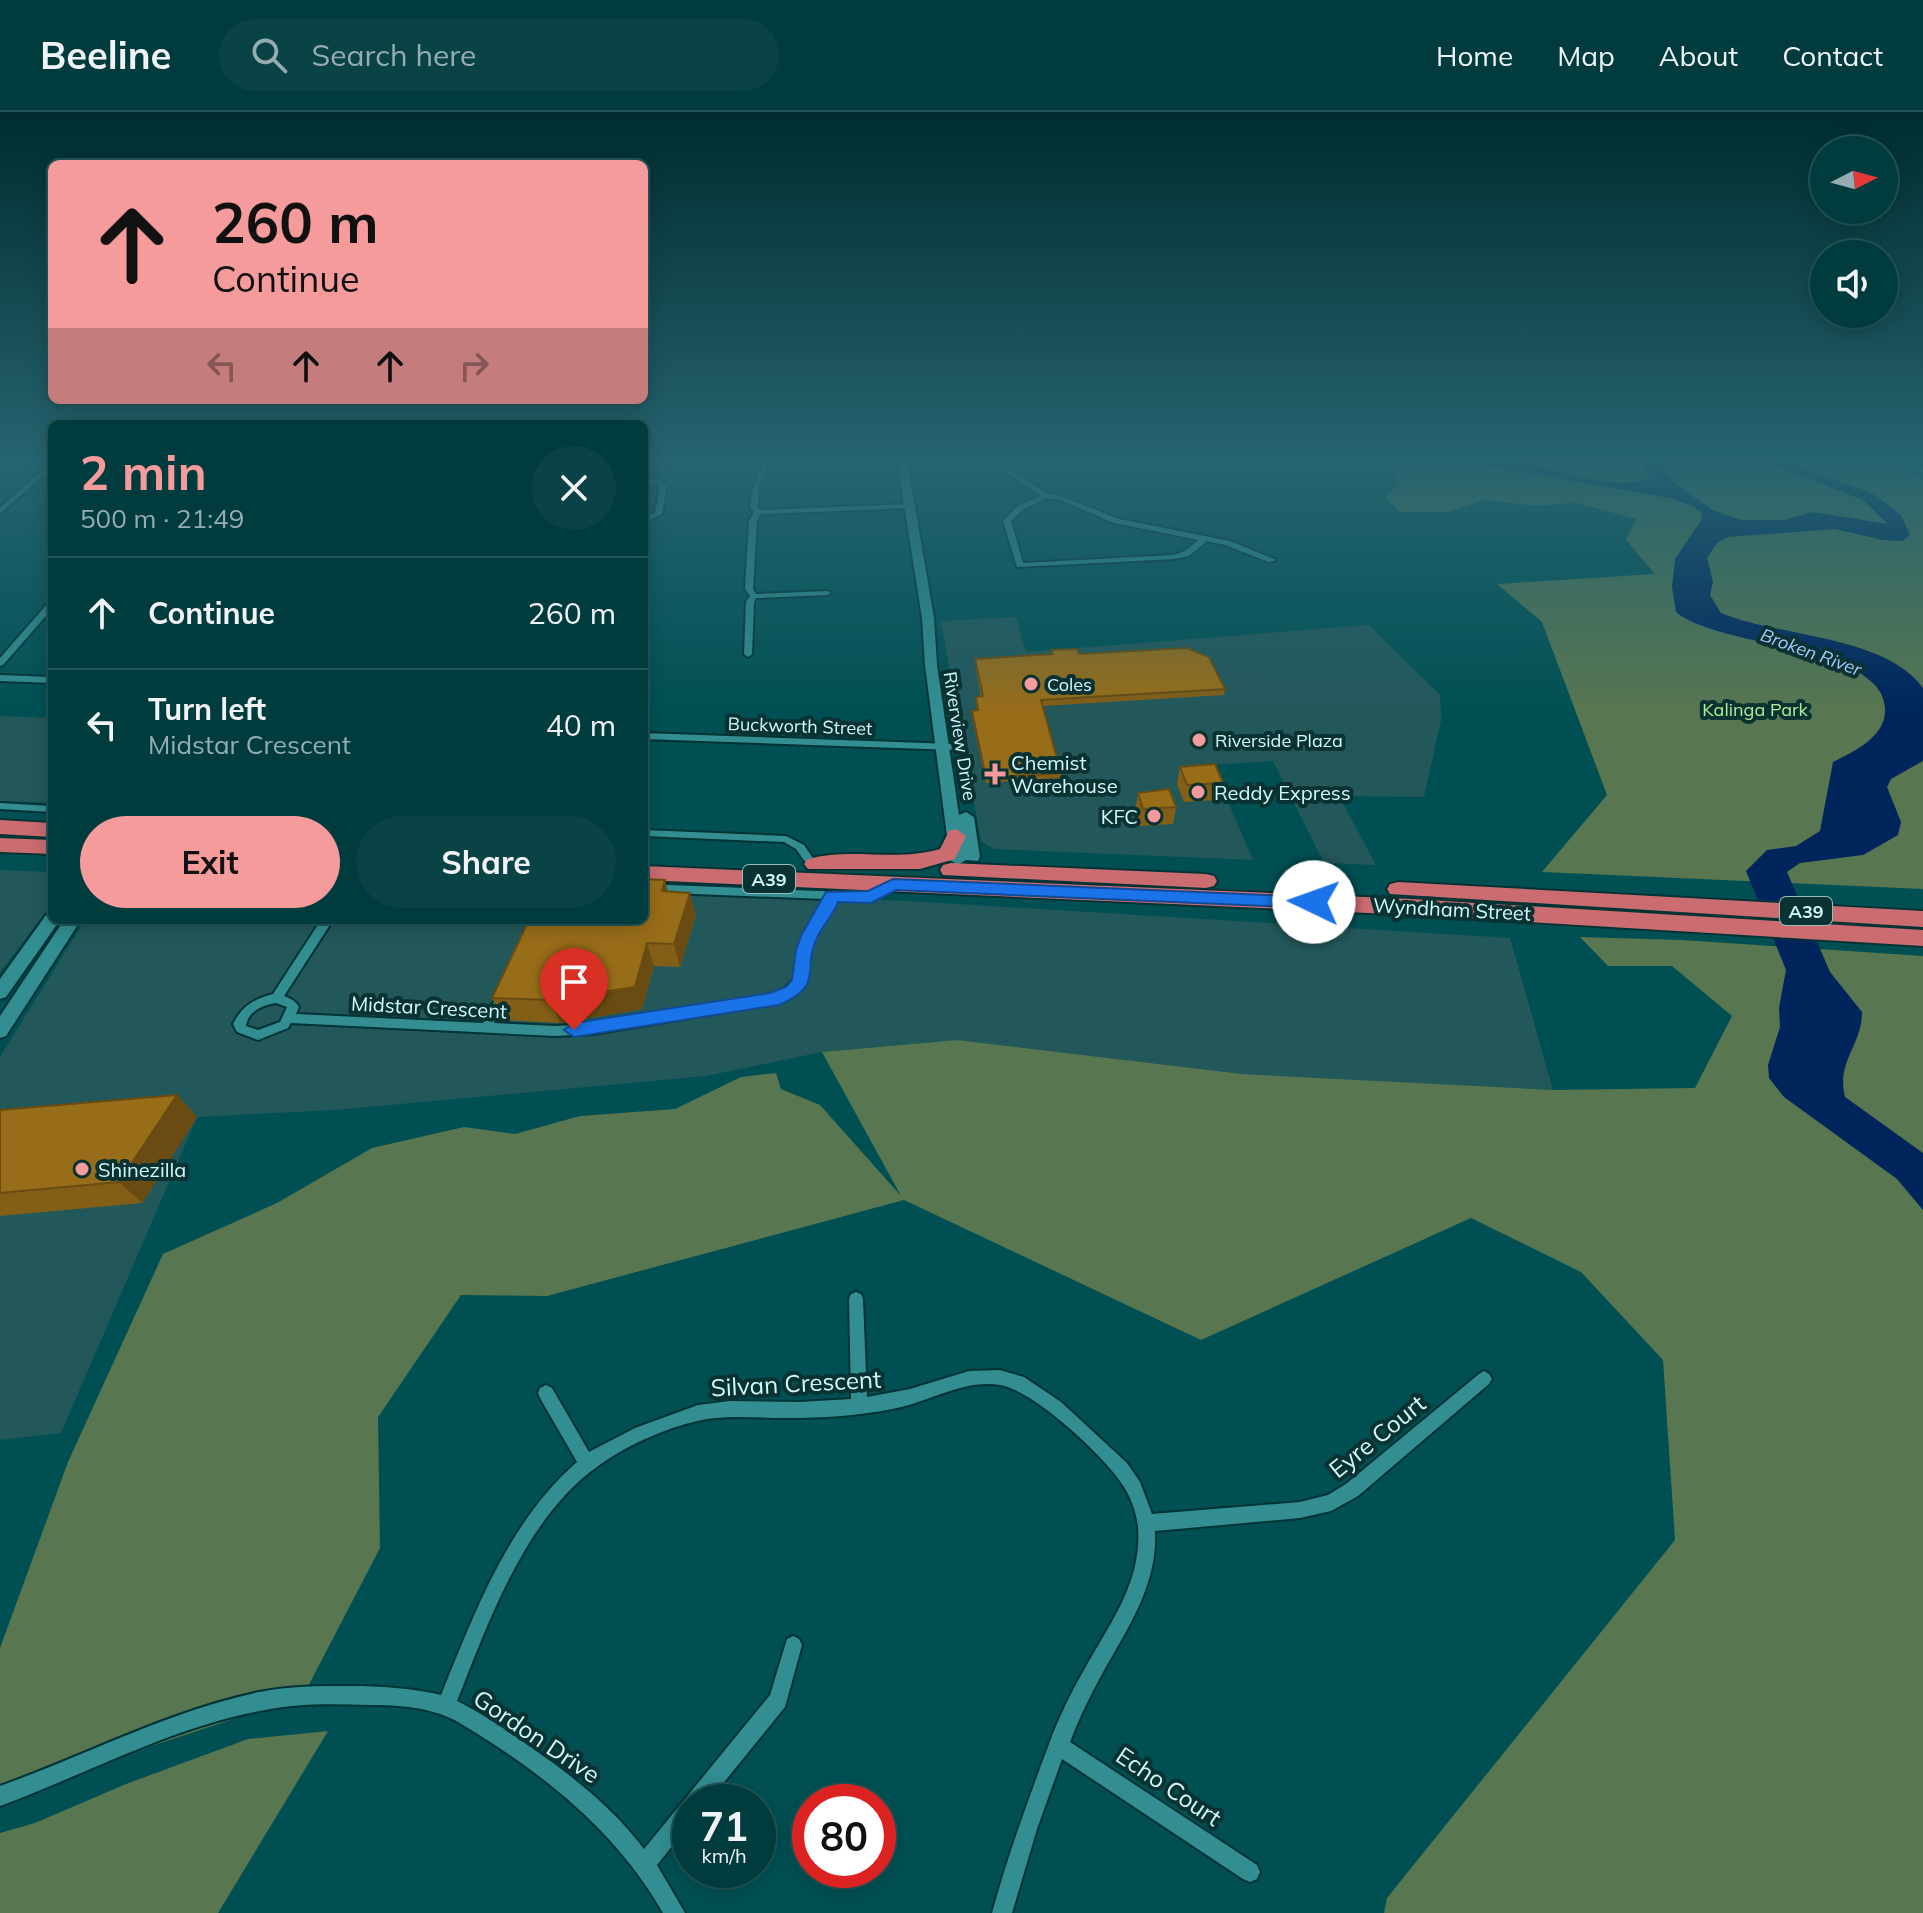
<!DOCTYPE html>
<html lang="en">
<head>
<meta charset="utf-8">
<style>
	body { margin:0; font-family:Mulish,sans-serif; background:#0a4345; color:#f1f3f6; height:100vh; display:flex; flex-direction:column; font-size:30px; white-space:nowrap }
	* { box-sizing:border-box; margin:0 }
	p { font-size:26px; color:#95adb0 }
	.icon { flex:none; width:44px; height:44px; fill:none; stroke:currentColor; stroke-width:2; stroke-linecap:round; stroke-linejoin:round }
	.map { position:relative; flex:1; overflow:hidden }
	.side { position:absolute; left:48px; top:308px; width:600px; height:504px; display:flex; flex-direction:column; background:#003c3e; border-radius:12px; box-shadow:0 4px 20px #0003,0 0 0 2px #225658 }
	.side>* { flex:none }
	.hud { position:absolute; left:48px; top:48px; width:600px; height:244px; border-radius:12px; box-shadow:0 4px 20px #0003,0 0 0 2px #225658; background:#f59b9c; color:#111; overflow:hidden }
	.needle { width:52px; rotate:84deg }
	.buttons { position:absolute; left:1810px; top:24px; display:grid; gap:16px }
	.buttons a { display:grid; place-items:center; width:88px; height:88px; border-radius:50%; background:#003c3e; box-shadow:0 4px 20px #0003,0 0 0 2px #225658; font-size:40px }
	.speed { position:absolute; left:672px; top:1672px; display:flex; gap:16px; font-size:40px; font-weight:700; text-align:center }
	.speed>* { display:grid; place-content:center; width:104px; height:104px; border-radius:50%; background:#003c3e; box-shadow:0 4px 20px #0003,0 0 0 2px #225658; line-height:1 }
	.speed small { font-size:20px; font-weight:400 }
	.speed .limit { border:12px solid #d22; background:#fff; color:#111 }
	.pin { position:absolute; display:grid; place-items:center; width:68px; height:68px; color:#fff; margin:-82px -34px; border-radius:50% 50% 50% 0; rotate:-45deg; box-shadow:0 0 8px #0007 }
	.pin .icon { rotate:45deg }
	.me { position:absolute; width:88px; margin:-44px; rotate:273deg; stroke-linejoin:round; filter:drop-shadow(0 0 6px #0008) }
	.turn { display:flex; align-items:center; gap:28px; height:168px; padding:0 32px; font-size:36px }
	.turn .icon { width:104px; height:104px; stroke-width:2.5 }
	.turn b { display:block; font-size:56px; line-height:68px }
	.lanes { display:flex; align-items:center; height:76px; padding:0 32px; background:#0003; justify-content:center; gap:40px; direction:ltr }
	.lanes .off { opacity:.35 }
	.round { display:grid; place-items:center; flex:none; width:84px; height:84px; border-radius:42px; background:#0a4345 }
	.head { display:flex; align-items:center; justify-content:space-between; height:136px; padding:0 32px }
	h1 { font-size:48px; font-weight:700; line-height:60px; color:#f59b9c }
	.action { display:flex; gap:16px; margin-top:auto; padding:16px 32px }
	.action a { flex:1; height:92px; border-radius:48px; background:#f59b9c; color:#111; font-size:32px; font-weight:700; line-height:92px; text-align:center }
	.action a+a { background:#0a4345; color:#f1f3f6 }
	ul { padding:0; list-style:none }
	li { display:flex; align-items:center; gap:24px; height:112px; padding:0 32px; border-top:2px solid #225658 }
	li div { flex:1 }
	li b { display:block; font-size:30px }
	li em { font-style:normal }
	header { display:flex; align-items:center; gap:48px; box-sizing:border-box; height:112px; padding:0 40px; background:#003c3e; border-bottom:2px solid #225658 }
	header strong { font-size:38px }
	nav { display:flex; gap:44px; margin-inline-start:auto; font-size:28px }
	.search { width:560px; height:72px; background:#0a4345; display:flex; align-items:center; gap:20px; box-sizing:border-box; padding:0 28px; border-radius:44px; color:#95adb0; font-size:30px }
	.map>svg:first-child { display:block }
</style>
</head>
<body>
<header>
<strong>Beeline</strong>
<div class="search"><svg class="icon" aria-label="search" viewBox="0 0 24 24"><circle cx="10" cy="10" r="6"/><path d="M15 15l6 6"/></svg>Search here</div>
<nav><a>Home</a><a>Map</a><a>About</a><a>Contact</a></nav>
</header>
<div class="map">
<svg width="1923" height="1801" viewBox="0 0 1923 1801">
	<rect width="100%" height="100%" fill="#005053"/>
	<g fill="#23585b">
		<polygon points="1016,505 1026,540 1369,513 1440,583 1441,608 1424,685 1339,684 1376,753 1324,751 1273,649 1212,653 1253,748 994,737 981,729 941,509"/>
		<polygon points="0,604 52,606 52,691 0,689"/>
		<polygon points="0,758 52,760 52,792 0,860"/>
		<polygon points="644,781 909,789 1510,826 1553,978 1242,962 957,928 822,940 706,964 335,998 197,1005 61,1321 0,1328 0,945 85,808 644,808"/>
	</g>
	<g fill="#587650">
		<polygon points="1383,348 1886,348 1923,369 1923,777 1542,760 1607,683 1542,510 1497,472 1655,462 1626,428 1636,407 1576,391 1535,394 1486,388 1449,400 1399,400 1385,385 1400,370"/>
		<polygon points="1580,825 1682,828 1923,844 1923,1801 1384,1801 1387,1786 1675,1428 1663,1248 1581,1160 1471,1106 1201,1228 904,1088 547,1184 461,1183 378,1305 380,1436 303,1584 0,1684 0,1536 68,1350 163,1142 277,1091 372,1036 464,1015 515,1022 580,1004 675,997 741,965 776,961 781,977 820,993 901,1084 822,940 957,928 1242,962 1553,978 1695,976 1732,904 1672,854 1608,854"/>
		<polygon points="328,1619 218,1801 0,1801 0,1721 35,1711 126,1672 248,1627"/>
	</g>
	<path fill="#00245c" d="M 1449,348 C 1468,348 1488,346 1506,348 C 1551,352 1605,382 1650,366 L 1640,348 L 1668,348 L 1664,355 L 1674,371 L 1713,398 L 1741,408 L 1784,408 L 1813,400 L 1888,412 L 1863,388 L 1760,348 L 1783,348 L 1872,381 L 1901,403 L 1910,423 L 1903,429 L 1883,428 L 1835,417 L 1728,425 L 1717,431 L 1707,446 L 1713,470 L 1710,483 L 1721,501 C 1778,525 1885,523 1923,576 L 1923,649 L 1891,667 L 1887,675 L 1901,710 L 1898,723 L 1863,743 L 1800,751 L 1787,760 L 1830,860 L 1862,900 C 1862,934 1836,949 1845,985 L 1923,1041 L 1923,1098 L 1897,1067 L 1784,985 L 1769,966 L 1768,953 L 1780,915 L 1779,896 L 1786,858 L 1746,759 L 1767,738 L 1796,734 L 1820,719 L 1833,650 C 1855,639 1887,624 1885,596 C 1882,533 1718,536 1676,500 L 1672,475 L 1675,447 L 1702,407 L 1701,400 L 1693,394 L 1669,386 Z"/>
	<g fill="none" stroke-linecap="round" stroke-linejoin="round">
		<g stroke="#003335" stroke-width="4">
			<g id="street">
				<polygon points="765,348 771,348 759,375 758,395 760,398 910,392 914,394 910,396 760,402 757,409 753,477 756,482 827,479 831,481 827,483 756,486 754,490 752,542 748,545 744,542 746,490 750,484 745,477 749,409 754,400 750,395 753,375"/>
				<path d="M 986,348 L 993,348 L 1048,382 L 1063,385 L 1119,407 L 1230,429 L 1276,448 L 1269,450 L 1225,433 L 1207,429 L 1189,444 L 1174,447 L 1017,455 L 1003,409 L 1017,394 L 1041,384 ZM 1047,386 L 1060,388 L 1114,411 L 1199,428 L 1183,440 L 1174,443 L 1023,451 L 1011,409 L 1023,398 Z"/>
				<polygon points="1899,348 1906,348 1923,356 1923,361"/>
				<polygon points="52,349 52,355 0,402 0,396"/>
				<polygon points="644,368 660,368 667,374 662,402 644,410 644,405 655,401 660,375 656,371 644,372"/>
				<polygon points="49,490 52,490 52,497 3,553 0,554 0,546"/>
				<polygon points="0,563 52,565 52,571 0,569"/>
				<polygon points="644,621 954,632 959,635 954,638 644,627"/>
				<polygon points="0,691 52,694 52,700 0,697"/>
				<polygon points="644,718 786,724 804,733 817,752 816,754 808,754 796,737 784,730 644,724"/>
				<path d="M 893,768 L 897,769 L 898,772 L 897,775 L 871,789 L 836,787 C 830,801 820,813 814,827 C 800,862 821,875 773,892 L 593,922 L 555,924 L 291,911 L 288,916 L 258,928 L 237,920 L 233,912 C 242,894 254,887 273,882 L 321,808 L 333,808 L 284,884 C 291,887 295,888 299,895 L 296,902 L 483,911 L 499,880 L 503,879 L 509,883 L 494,911 L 555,914 L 593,912 L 771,884 L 783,878 L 795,866 L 800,834 L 825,787 L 644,780 L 644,772 L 869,781 ZM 276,891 L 287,895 L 280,910 L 258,918 L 246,914 C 248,899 263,893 276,891 Z"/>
				<path d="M 856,1180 L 861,1182 L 863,1187 L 867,1285 L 910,1277 L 969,1259 L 1000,1258 L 1024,1265 L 1061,1290 L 1127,1351 L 1140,1370 L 1152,1402 L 1300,1390 L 1328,1383 L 1346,1372 L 1479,1262 L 1484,1259 L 1489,1262 L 1492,1267 L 1489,1272 L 1358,1384 L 1331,1399 L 1300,1406 L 1155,1419 C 1158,1473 1127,1517 1102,1562 C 1090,1584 1079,1606 1070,1630 L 1257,1753 L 1260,1760 L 1257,1767 L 1250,1770 L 1243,1767 L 1062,1647 L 1037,1717 L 1012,1801 L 992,1801 C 1008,1743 1028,1688 1049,1632 C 1059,1604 1074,1575 1089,1549 C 1114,1506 1142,1466 1138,1415 C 1136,1399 1131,1385 1122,1372 C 1104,1344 1033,1278 1000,1273 C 962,1267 928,1291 892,1297 C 857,1304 821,1306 786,1306 C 760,1306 733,1303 707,1307 C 669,1314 629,1332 598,1354 C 525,1406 489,1509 457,1589 C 480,1600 501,1615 522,1629 C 567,1660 611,1693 644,1737 L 770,1583 L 787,1527 L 793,1524 L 799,1527 L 802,1533 L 785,1595 L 708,1690 L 690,1690 L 690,1712 L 657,1753 L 685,1801 L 663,1801 C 615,1717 540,1659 458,1610 C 431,1595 399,1593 369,1593 C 334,1592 299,1591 265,1598 C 173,1614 87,1662 0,1694 L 0,1674 C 86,1643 169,1599 259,1580 C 289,1574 320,1574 350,1574 C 381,1574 411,1576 441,1583 C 475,1500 508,1410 577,1350 L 540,1286 L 538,1281 L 540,1276 L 546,1273 L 552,1276 L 589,1340 L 635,1316 L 698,1293 L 730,1289 L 800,1290 L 851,1287 L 849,1187 L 851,1182 Z"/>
			</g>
		</g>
		<g stroke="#003335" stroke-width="4">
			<g id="secondary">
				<polygon points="897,348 907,348 934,506 937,553 959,703 966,700 974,705 980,745 978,749 966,748 958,753 950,748 925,553 922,506"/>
				<polygon points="52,801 52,808 60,808 58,811 6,885 0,887 0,867 46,803"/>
				<polygon points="64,808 81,808 6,924 0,926 0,904"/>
			</g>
		</g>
		<g stroke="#003335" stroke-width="4">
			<g id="highway">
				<polygon points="0,708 52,711 52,725 0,722"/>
				<path d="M 956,717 L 966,724 L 955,747 L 920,757 L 808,757 L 804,752 L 808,747 C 851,735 897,750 940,737 L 949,719 Z"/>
				<polygon points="0,726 52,728 52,742 0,740"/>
				<polygon points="951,751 1206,762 1214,764 1217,769 1214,774 1206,776 943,763 940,758 943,753"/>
				<polygon points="644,754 1412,787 1923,818 1923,834 1412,803 644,768"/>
				<polygon points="1398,770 1923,799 1923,815 1390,782 1387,777 1390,772"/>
			</g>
		</g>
		<use href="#street" fill="#328e91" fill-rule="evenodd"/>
		<use href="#secondary" fill="#328e91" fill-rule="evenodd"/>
		<use href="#highway" fill="#ca6c70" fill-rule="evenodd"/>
	</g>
	<g fill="#835e16">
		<polygon points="1051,538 1079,542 1225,577 1224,583 1043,594 1061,661 1061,666 986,671 972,604 972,599 977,598 976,585 981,585 975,552 975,547 1051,542"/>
		<polygon points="1180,655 1223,671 1219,688 1184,690 1177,672"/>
		<polygon points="1138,681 1176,695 1173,712 1140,714 1135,699"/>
		<polygon points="668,780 696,803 680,855 654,854 642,897 560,911 503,908 492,886"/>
		<polygon points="177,983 197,1005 142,1091 0,1104 0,998"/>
	</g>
	<g fill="#6a4c12">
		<polygon points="665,768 671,791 662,779"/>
		<polygon points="690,781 696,803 680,855 674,832"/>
		<polygon points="647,831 654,854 642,897 560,911 550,888"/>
		<polygon points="177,983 197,1005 142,1091 119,1070"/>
	</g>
	<g fill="#986d19" stroke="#6a4c12" stroke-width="2">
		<polygon points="1187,536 1209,545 1225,577 1041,588 1061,661 986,666 972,599 978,598 976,585 983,584 975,547 1053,542 1051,538 1077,537 1079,542"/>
		<polygon points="1215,652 1223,671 1187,673 1180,655"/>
		<polygon points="1169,677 1176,695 1143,697 1138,681"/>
		<polygon points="644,767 665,768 662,779 690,781 674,832 647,831 635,875 550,888 492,886 529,808 644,808"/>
		<polygon points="177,983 119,1070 0,1081 0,998"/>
	</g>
	<linearGradient id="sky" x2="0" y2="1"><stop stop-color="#002c2e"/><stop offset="0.58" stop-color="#266471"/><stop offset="1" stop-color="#266471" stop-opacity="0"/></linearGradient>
	<rect width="1923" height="600" fill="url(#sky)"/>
	<path fill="#1a73e8" stroke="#114b97" stroke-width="2" d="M 893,767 L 1314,785 L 1323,790 L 1314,796 L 896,778 L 871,791 L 838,790 C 833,803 824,812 818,824 C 800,859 827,872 779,893 L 574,925 L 564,918 L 574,911 L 770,881 L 786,875 L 792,868 L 796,838 L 802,822 L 826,780 L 868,779 Z"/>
	<g fill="#f59b9c" stroke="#0b3233" stroke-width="3">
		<circle cx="1031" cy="572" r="8"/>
		<circle cx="1199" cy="628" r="8"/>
		<path d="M991 650h8v8h8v8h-8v8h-8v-8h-8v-8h8z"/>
		<circle cx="1198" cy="680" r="8"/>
		<circle cx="1154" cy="704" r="8"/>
		<circle cx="82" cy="1057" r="8"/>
	</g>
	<g text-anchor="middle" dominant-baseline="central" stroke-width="8" stroke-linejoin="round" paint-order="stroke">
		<g font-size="18" font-style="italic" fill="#a7cafe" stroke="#0b3233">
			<text transform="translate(1811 540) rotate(20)">Broken River</text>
		</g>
		<g font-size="18" fill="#d1fafb" stroke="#0b3233" text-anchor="start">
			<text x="1047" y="572">Coles</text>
			<text x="1215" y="628">Riverside Plaza</text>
		</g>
		<g font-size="18" fill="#abf096" stroke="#0b3233">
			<text x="1755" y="597">Kalinga Park</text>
		</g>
		<g font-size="18" fill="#d1fafb" stroke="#0b3233">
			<text transform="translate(800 614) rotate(2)">Buckworth Street</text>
			<text transform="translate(960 624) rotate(81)">Riverview Drive</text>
		</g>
		<g fill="#0b3233" stroke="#96bebf" stroke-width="2">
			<rect x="743" y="753" width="52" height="28" rx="6"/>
			<rect x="1780" y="785" width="52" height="28" rx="6"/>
		</g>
		<g font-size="18" font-weight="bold" fill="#d1fafb">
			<text x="769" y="767">A39</text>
			<text x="1806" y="799">A39</text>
		</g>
		<g font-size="20" fill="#d1fafb" stroke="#0b3233" text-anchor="start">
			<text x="1011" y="650">Chemist<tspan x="1011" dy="23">Warehouse</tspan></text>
			<text x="1214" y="680">Reddy Express</text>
			<text x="1138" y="704" text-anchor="end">KFC</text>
			<text x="98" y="1057">Shinezilla</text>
		</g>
		<g font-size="20" fill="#d1fafb" stroke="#0b3233">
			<text transform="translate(1452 797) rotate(3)">Wyndham Street</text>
			<text transform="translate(429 895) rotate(3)">Midstar Crescent</text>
		</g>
		<g font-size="24" fill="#d1fafb" stroke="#0b3233">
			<text transform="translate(796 1271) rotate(-3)">Silvan Crescent</text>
			<text transform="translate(1377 1324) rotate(-39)">Eyre Court</text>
			<text transform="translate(537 1624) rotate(34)">Gordon Drive</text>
			<text transform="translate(1169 1674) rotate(34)">Echo Court</text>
		</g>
	</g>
</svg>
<div class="buttons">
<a><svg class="needle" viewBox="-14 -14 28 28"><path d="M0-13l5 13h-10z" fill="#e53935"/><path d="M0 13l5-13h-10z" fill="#95adb0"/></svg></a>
<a><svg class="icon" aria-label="sound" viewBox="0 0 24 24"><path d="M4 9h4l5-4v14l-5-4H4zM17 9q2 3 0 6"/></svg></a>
</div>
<div class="speed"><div>71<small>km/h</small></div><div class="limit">80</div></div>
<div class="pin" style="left:574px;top:918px;background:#d93025"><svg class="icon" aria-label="arrive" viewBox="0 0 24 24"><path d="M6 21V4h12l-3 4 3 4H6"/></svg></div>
<svg class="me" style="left:1314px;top:790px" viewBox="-20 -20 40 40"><circle r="19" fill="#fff"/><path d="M0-13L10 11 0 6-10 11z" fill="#1a73e8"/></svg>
<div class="hud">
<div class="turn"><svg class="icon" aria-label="ahead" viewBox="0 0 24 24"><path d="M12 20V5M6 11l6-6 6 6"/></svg><div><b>260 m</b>Continue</div></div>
<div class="lanes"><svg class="icon off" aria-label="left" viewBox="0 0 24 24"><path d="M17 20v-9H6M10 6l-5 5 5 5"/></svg><svg class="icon" aria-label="ahead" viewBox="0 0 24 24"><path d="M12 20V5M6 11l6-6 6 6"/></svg><svg class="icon" aria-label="ahead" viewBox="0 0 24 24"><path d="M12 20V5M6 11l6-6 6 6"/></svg><svg class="icon off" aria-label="right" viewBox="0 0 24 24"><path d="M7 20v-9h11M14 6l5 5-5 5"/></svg></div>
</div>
<section class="side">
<div class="head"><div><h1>2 min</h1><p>500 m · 21:49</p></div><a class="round"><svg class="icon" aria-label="close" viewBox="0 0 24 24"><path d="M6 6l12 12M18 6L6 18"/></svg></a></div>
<ul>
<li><svg class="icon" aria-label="ahead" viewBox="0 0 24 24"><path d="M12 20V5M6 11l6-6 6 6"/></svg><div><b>Continue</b></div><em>260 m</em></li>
<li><svg class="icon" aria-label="left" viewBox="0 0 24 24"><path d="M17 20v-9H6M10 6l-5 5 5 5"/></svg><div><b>Turn left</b><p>Midstar Crescent</p></div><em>40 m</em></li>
</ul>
<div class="action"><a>Exit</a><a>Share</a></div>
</section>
</div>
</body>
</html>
